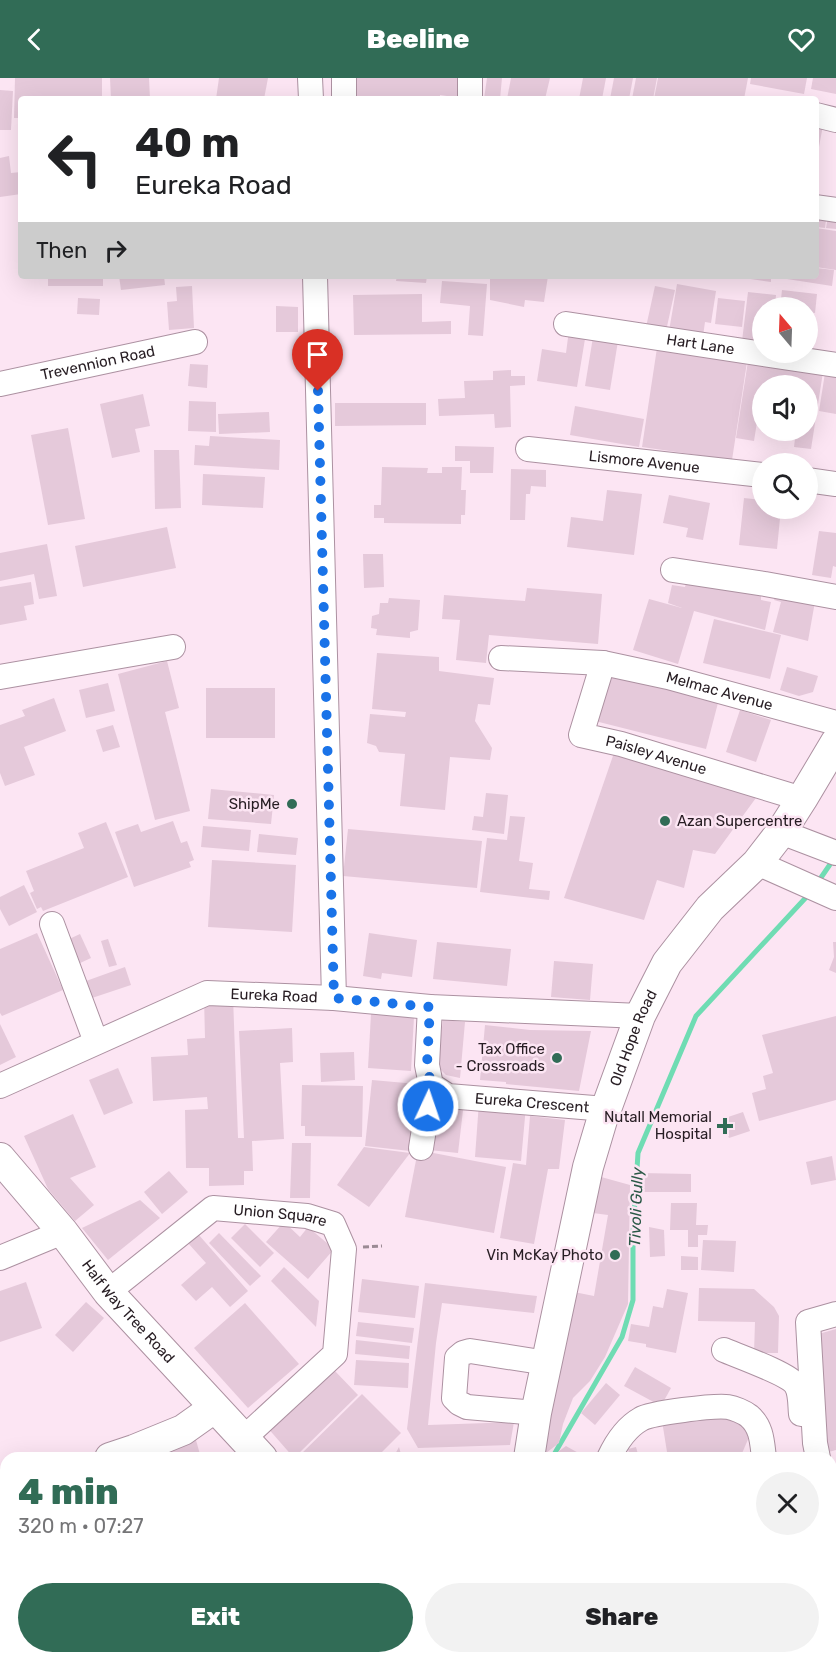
<!DOCTYPE html>
<html lang="en">
<head>
<meta charset="utf-8">
<style>
	body { margin:0; font-family:Rubik,sans-serif; background:#f2f2f2; color:#202124; height:100vh; display:flex; flex-direction:column; font-size:22px; white-space:nowrap }
	* { box-sizing:border-box; margin:0 }
	p { font-size:20px; color:#757577 }
	.icon { flex:none; width:33px; height:33px; fill:none; stroke:currentColor; stroke-width:2; stroke-linecap:round; stroke-linejoin:round }
	.map { position:relative; flex:1; overflow:hidden }
	.details { position:absolute; left:0px; top:1374px; width:837px; height:212px; display:flex; flex-direction:column; background:#fff; border-radius:18px 18px 0 0; box-shadow:0 6px 24px #0002 }
	.details>* { flex:none }
	.top-card { position:absolute; left:18px; top:18px; width:801px; height:183px; border-radius:6px; box-shadow:0 6px 24px #0002; background:#fff; color:#202124; overflow:hidden }
	.needle { width:39px; rotate:341deg }
	.buttons { position:absolute; left:752px; top:219px; display:grid; gap:12px }
	.buttons a { display:grid; place-items:center; width:66px; height:66px; border-radius:50%; background:#fff; box-shadow:0 6px 24px #0002; font-size:30px }
	.pin { position:absolute; display:grid; place-items:center; width:51px; height:51px; color:#fff; margin:-62px -26px; border-radius:50% 50% 50% 0; rotate:-45deg; box-shadow:0 0 6px #0007 }
	.pin .icon { rotate:45deg }
	.me { position:absolute; width:66px; margin:-33px; rotate:3deg; stroke-linejoin:round; filter:drop-shadow(0 0 4px #0008) }
	.turn { display:flex; align-items:center; gap:21px; height:126px; padding:0 18px; font-size:27px }
	.turn .icon { width:78px; height:78px; stroke-width:2.5 }
	.turn b { display:block; font-size:42px; line-height:51px }
	.then { display:flex; align-items:center; height:57px; padding:0 18px; background:#0003; gap:12px; font-size:22px }
	.round { display:grid; place-items:center; flex:none; width:63px; height:63px; border-radius:32px; background:#f2f2f2 }
	.summary { display:flex; align-items:center; justify-content:space-between; height:102px; padding:0 18px }
	h1 { font-size:36px; font-weight:800; line-height:45px; color:#316c56 }
	.button { display:flex; gap:12px; margin-top:auto; padding:12px 18px }
	.button a { flex:1; height:69px; border-radius:36px; background:#316c56; color:#fff; font-size:24px; font-weight:800; line-height:69px; text-align:center }
	.button a+a { background:#f2f2f2; color:#202124 }
	header { display:flex; justify-content:space-between; align-items:center; height:78px; padding:0 18px; background:#316c56; color:#fff; font-size:27px; font-weight:800 }
	.map>svg:first-child { display:block }
</style>
</head>
<body>
<header><svg class="icon" aria-label="back" viewBox="0 0 24 24"><path d="M15 5l-7 7 7 7"/></svg>Beeline<svg class="icon" aria-label="heart" viewBox="0 0 24 24"><path d="M12 20l-8-8c-3-5 5-10 8-4 3-6 11-1 8 4z"/></svg></header>
<div class="map">
<svg width="836" height="1585" viewBox="0 0 836 1585">
	<rect width="100%" height="100%" fill="#fce5f3"/>
	<g fill="none" stroke-linecap="round" stroke-linejoin="round">
		<g stroke="#6fdcb3" stroke-width="5">
			<polyline points="818,804 833,782"/>
			<polyline points="552,1380 622,1259 633,1222 633,1155 638,1075 696,938 811,814"/>
			<polyline points="586,1580 587,1585"/>
		</g>
	</g>
	<g fill="#e5c9da">
		<polygon points="15,0 102,0 102,21 21,21 21,40 14,40"/>
		<polygon points="110,0 149,0 150,21 111,21"/>
		<polygon points="219,0 268,0 264,21 216,21"/>
		<polygon points="349,0 463,0 461,20 440,17 440,21 347,21"/>
		<polygon points="487,0 502,0 500,21 484,21"/>
		<polygon points="511,0 550,0 545,21 507,21"/>
		<polygon points="583,0 606,0 602,21 579,21"/>
		<polygon points="614,0 633,0 629,21 610,21"/>
		<polygon points="636,0 657,0 653,21 632,21"/>
		<polygon points="658,0 748,0 744,21 654,21"/>
		<polygon points="751,0 807,0 804,16 750,6"/>
		<polygon points="813,0 836,0 836,16 811,11"/>
		<polygon points="0,12 13,13 11,52 0,52"/>
		<polygon points="816,46 823,47 817,80 816,80"/>
		<polygon points="9,78 11,95 21,94 21,116 0,119 0,80"/>
		<polygon points="816,132 827,134 825,150 816,149"/>
		<polygon points="829,133 836,134 836,151 826,150"/>
		<polygon points="816,150 836,153 836,192 816,189"/>
		<polygon points="816,190 834,192 832,208 787,201 788,198 816,198"/>
		<rect x="48" y="198" width="55" height="10"/>
		<polygon points="119,198 164,198 165,207 121,212"/>
		<polygon points="397,198 427,198 426,205 396,203"/>
		<polygon points="490,198 548,198 544,224 525,222 524,229 490,222"/>
		<polygon points="745,198 771,198 771,204 744,200"/>
		<polygon points="442,203 487,206 483,258 468,257 470,228 440,225"/>
		<polygon points="677,206 716,213 711,245 705,244 702,265 668,259"/>
		<polygon points="192,208 194,250 169,252 167,224 177,223 176,209"/>
		<polygon points="655,208 675,212 666,253 646,249"/>
		<polygon points="782,212 817,216 815,235 807,234 807,230 780,230"/>
		<polygon points="748,214 776,217 775,230 762,230 762,265 742,263"/>
		<polygon points="422,216 422,244 451,243 451,256 354,257 353,217"/>
		<polygon points="78,220 100,221 99,237 77,236"/>
		<polygon points="718,220 745,223 742,249 715,246"/>
		<polygon points="276,228 298,229 298,254 276,254"/>
		<polygon points="569,252 586,255 577,309 537,303 542,271 566,275"/>
		<polygon points="594,253 619,257 610,312 585,308"/>
		<polygon points="657,270 747,284 732,382 642,369"/>
		<polygon points="748,283 823,294 811,371 794,369 796,352 807,352 807,308 763,306 754,363 736,360"/>
		<polygon points="190,286 208,287 207,310 188,308"/>
		<polygon points="511,292 511,298 525,298 525,307 510,308 511,349 495,350 494,336 439,338 438,321 465,320 464,303 493,302 493,293"/>
		<polygon points="825,295 836,296 836,336 819,333"/>
		<polygon points="143,316 150,348 135,351 140,374 112,380 100,326"/>
		<polygon points="189,323 216,324 216,354 188,353"/>
		<polygon points="335,325 426,325 426,347 335,348"/>
		<polygon points="575,328 644,341 639,369 570,357"/>
		<polygon points="269,334 270,354 219,356 218,336"/>
		<polygon points="68,350 85,441 48,447 31,357"/>
		<polygon points="210,358 280,362 279,392 194,387 195,367 209,368"/>
		<polygon points="455,368 494,369 493,395 470,395 470,383 455,383"/>
		<polygon points="154,372 179,372 181,430 155,431"/>
		<polygon points="382,389 428,390 427,395 442,395 442,389 462,389 461,412 466,412 465,437 461,437 461,446 384,445 384,440 374,440 374,427 381,427"/>
		<polygon points="511,391 546,392 546,409 531,408 530,416 526,416 525,442 510,442"/>
		<polygon points="203,396 265,399 263,430 202,427"/>
		<polygon points="607,412 642,416 634,477 567,469 571,439 603,443"/>
		<polygon points="669,417 710,425 703,462 686,459 688,450 663,445"/>
		<polygon points="744,420 762,422 762,430 781,430 777,471 739,467"/>
		<polygon points="167,449 176,490 83,509 75,468"/>
		<polygon points="819,453 836,455 836,489 833,488 831,500 812,497"/>
		<polygon points="47,466 57,518 39,521 34,496 0,503 0,475"/>
		<polygon points="363,476 383,476 384,509 364,510"/>
		<polygon points="31,504 34,526 24,528 27,542 0,547 0,509"/>
		<polygon points="686,505 761,518 761,522 771,524 765,552 694,533 678,586 633,572 649,521 682,530 668,525 672,507 685,509"/>
		<polygon points="527,510 602,516 598,566 489,557 486,585 456,582 460,542 442,541 444,517 525,523"/>
		<polygon points="778,510 816,518 808,563 773,554 781,524 774,522"/>
		<polygon points="389,520 420,522 418,552 410,554 410,560 376,557 377,551 371,550 372,538 379,536 380,525 388,525"/>
		<polygon points="714,541 781,557 770,601 703,585"/>
		<polygon points="377,575 439,579 439,593 494,600 490,627 478,626 475,643 492,670 490,682 450,679 445,732 400,728 405,676 379,674 376,668 367,665 370,636 405,639 406,634 372,631"/>
		<polygon points="167,583 179,630 165,634 190,733 155,742 118,596"/>
		<polygon points="787,589 818,598 813,614 799,618 780,612"/>
		<polygon points="607,593 719,621 706,671 595,643"/>
		<polygon points="108,605 115,633 86,640 79,612"/>
		<rect x="206" y="610" width="69" height="50"/>
		<polygon points="54,620 66,653 24,669 35,697 5,708 0,695 0,647 25,638 22,632"/>
		<polygon points="740,632 771,642 756,684 726,674"/>
		<polygon points="113,647 120,669 103,674 96,652"/>
		<polygon points="615,672 761,713 715,776 693,772 684,810 657,802 644,842 564,820"/>
		<polygon points="211,711 274,717 271,746 208,741"/>
		<polygon points="486,715 508,717 504,756 472,752 474,738 483,739"/>
		<polygon points="510,738 525,739 519,783 533,785 529,811 550,813 549,822 480,814 487,760 507,762"/>
		<polygon points="173,743 181,765 187,763 194,782 189,784 191,789 134,809 115,754 138,746 141,754"/>
		<polygon points="106,744 128,799 43,833 41,829 37,831 30,815 34,813 26,793 84,770 78,755"/>
		<polygon points="203,748 251,752 249,773 201,769"/>
		<polygon points="348,751 482,763 477,810 343,798"/>
		<polygon points="259,756 298,760 296,777 257,774"/>
		<polygon points="212,782 296,787 292,854 208,849"/>
		<polygon points="24,807 37,834 9,848 0,831 0,819"/>
		<polygon points="37,855 63,912 2,938 0,935 0,871"/>
		<polygon points="369,855 417,862 412,899 382,895 381,901 363,898"/>
		<polygon points="80,856 91,880 78,886 67,862"/>
		<polygon points="108,861 117,887 109,889 101,863"/>
		<polygon points="437,864 511,871 507,908 433,901"/>
		<polygon points="833,864 836,864 836,895 829,892 834,879"/>
		<polygon points="554,883 593,886 590,922 551,919"/>
		<polygon points="125,889 131,907 92,920 86,903"/>
		<polygon points="233,918 238,1060 244,1060 239,953 292,950 293,984 280,985 284,1061 252,1063 253,1093 244,1093 244,1107 209,1108 209,1090 186,1090 185,1032 208,1031 207,1019 153,1023 151,979 188,977 187,961 205,960 204,919"/>
		<polygon points="371,936 414,939 411,993 368,990"/>
		<polygon points="836,938 836,1022 759,1043 752,1015 766,1011 763,998 773,995 762,957"/>
		<polygon points="443,942 465,944 460,1000 446,997 437,988"/>
		<polygon points="0,946 16,979 0,987"/>
		<polygon points="485,947 530,952 591,953 579,1013 506,1006 506,1004 480,1002"/>
		<polygon points="354,974 355,1002 321,1004 320,975"/>
		<polygon points="118,990 133,1025 104,1037 89,1002"/>
		<polygon points="372,1002 417,1006 410,1073 365,1068"/>
		<polygon points="302,1007 363,1008 362,1059 305,1058 305,1048 301,1048"/>
		<polygon points="435,1021 464,1024 458,1075 429,1072"/>
		<polygon points="479,1024 526,1028 521,1083 475,1079"/>
		<polygon points="743,1034 750,1053 729,1060 722,1041"/>
		<polygon points="73,1036 96,1089 70,1100 94,1127 75,1143 48,1111 24,1058"/>
		<polygon points="530,1038 565,1042 559,1091 548,1091 534,1166 500,1160 513,1085 526,1087"/>
		<polygon points="292,1065 311,1065 310,1120 290,1120"/>
		<polygon points="364,1069 410,1075 369,1129 337,1107"/>
		<polygon points="418,1072 506,1089 494,1155 405,1139"/>
		<polygon points="832,1078 836,1102 811,1107 806,1084"/>
		<polygon points="169,1093 188,1114 162,1136 144,1114"/>
		<polygon points="641,1095 691,1096 691,1114 641,1114"/>
		<polygon points="594,1097 630,1107 628,1226 605,1279 590,1303 573,1320 563,1346 559,1365 546,1375 545,1380 536,1380 569,1213 594,1218 608,1137 585,1134"/>
		<polygon points="140,1122 160,1140 108,1182 82,1150"/>
		<polygon points="671,1125 697,1125 696,1147 708,1147 707,1157 698,1157 698,1169 688,1169 688,1152 670,1152"/>
		<polygon points="284,1144 300,1159 308,1149 334,1171 308,1201 266,1164"/>
		<polygon points="245,1146 274,1175 260,1189 231,1160"/>
		<polygon points="649,1149 664,1152 665,1178 650,1179"/>
		<polygon points="219,1155 261,1198 250,1208 209,1165"/>
		<polygon points="198,1156 248,1213 230,1229 212,1209 196,1223 181,1207 206,1185 188,1165"/>
		<polygon points="703,1162 736,1163 734,1194 701,1192"/>
		<polygon points="681,1178 698,1179 698,1192 681,1192"/>
		<polygon points="284,1189 319,1223 316,1249 271,1203"/>
		<polygon points="362,1201 419,1208 415,1240 358,1234"/>
		<polygon points="26,1204 42,1250 0,1264 0,1213"/>
		<polygon points="425,1205 537,1218 534,1235 442,1225 436,1265 428,1347 514,1344 510,1367 418,1370 407,1351"/>
		<polygon points="699,1210 754,1211 774,1229 779,1238 778,1275 754,1275 755,1244 698,1243"/>
		<polygon points="667,1211 688,1215 676,1275 646,1269 646,1266 628,1263 631,1246 649,1249 653,1228 663,1230"/>
		<polygon points="86,1224 104,1240 73,1274 55,1257"/>
		<polygon points="245,1225 299,1286 248,1330 194,1270"/>
		<polygon points="358,1244 414,1250 412,1265 356,1258"/>
		<polygon points="836,1251 836,1372 825,1375 815,1257"/>
		<polygon points="356,1262 410,1268 409,1281 355,1276"/>
		<polygon points="356,1282 409,1285 408,1310 354,1307"/>
		<polygon points="635,1289 671,1310 661,1328 624,1308"/>
		<polygon points="333,1291 358,1317 294,1380 266,1348"/>
		<polygon points="606,1305 620,1317 595,1347 581,1335"/>
		<polygon points="362,1316 401,1355 376,1380 297,1380"/>
		<polygon points="724,1333 752,1352 740,1380 668,1380 662,1343"/>
		<polygon points="194,1355 201,1380 162,1380 158,1367"/>
		<polygon points="566,1368 582,1377 584,1380 555,1380 555,1376"/>
		<polygon points="399,1369 402,1380 393,1380"/>
		<polygon points="636,1369 639,1380 630,1380 628,1371"/>
		<polygon points="410,1376 495,1377 494,1380 411,1380"/>
		<polygon points="836,1468 836,1499 833,1500 835,1508 831,1509 831,1469"/>
		<polygon points="836,1511 836,1542 831,1543 831,1512"/>
		<rect x="30" y="1580" width="18" height="5"/>
		<rect x="112" y="1580" width="16" height="5"/>
		<polygon points="130,1580 147,1580 147,1585 131,1585"/>
		<rect x="154" y="1580" width="32" height="5"/>
		<polygon points="200,1580 210,1580 212,1585 197,1585"/>
		<polygon points="224,1580 241,1580 234,1585 226,1585"/>
		<polygon points="249,1580 273,1580 268,1585 248,1585 246,1583"/>
		<polygon points="320,1580 375,1580 369,1585 325,1585"/>
		<polygon points="386,1580 404,1580 397,1585 391,1585"/>
		<polygon points="527,1580 537,1580 535,1585 525,1585"/>
		<polygon points="542,1580 558,1582 557,1585 541,1585"/>
		<polygon points="601,1580 649,1580 649,1585 600,1582"/>
	</g>
	<g fill="none" stroke-linecap="round" stroke-linejoin="round">
		<g stroke="#ac91a1" stroke-width="26">
			<g id="minor">
				<polyline points="310,0 311,21"/>
				<polyline points="344,21 344,0"/>
				<polyline points="470,21 470,0"/>
				<polyline points="816,37 836,42"/>
				<polyline points="816,129 836,132"/>
				<polyline points="315,198 334,920"/>
				<path id="s1" d="M 566,246 L 836,287"/>
				<path id="s2" d="M 0,306 L 195,264"/>
				<path id="s3" d="M 528,371 L 762,397"/>
				<polyline points="807,402 836,406"/>
				<polyline points="673,492 765,506 836,519"/>
				<path id="s4" d="M 501,580 L 603,585 L 668,599 L 836,645"/>
				<path id="s5" d="M 603,585 L 581,657 L 621,666 L 802,721"/>
				<polyline points="0,599 173,569"/>
				<polyline points="781,754 836,775"/>
				<polyline points="757,785 836,820"/>
				<polyline points="52,846 96,964"/>
				<path id="s6" d="M 430,929 L 427,987 L 431,1007 L 448,1018 L 606,1031"/>
				<path id="s7" d="M 0,1008 L 207,915 L 334,920 L 430,929 L 640,938"/>
				<polyline points="421,1070 431,1007"/>
				<polyline points="0,1180 63,1154"/>
				<path id="s8" d="M 108,1214 L 213,1130 L 307,1138 L 333,1146 L 344,1171 L 335,1276 L 244,1360"/>
				<path d="M 724,1272 C 738,1278 789,1296 796,1307 C 801,1315 800,1327 801,1336"/>
				<polyline points="536,1335 467,1329 459,1325 454,1320 457,1280 463,1275 470,1273 547,1285"/>
				<path d="M 609,1380 C 616,1365 625,1350 641,1341 C 651,1335 715,1327 728,1329 C 734,1330 744,1334 749,1338 C 762,1349 762,1364 764,1380"/>
				<polyline points="818,1380 815,1365 808,1244 836,1236"/>
				<polyline points="190,1580 190,1585"/>
				<polyline points="302,1580 306,1585"/>
				<polyline points="7,1585 7,1580"/>
				<polyline points="96,1585 106,1580"/>
				<polyline points="274,1585 279,1580"/>
				<polyline points="824,1585 836,1582"/>
			</g>
		</g>
		<g stroke="#ac91a1" stroke-width="32">
			<g id="major">
				<path id="s9" d="M 0,1080 L 63,1154 L 108,1214 L 262,1380"/>
				<polyline points="110,1380 134,1372 183,1352 214,1330"/>
				<path id="s10" d="M 529,1380 L 536,1335 L 588,1089 L 602,1042 L 640,938 L 667,885 L 710,830 L 757,785 L 781,754 L 802,721 L 836,664"/>
				<polyline points="0,1417 6,1415"/>
				<polyline points="831,1444 836,1443"/>
				<polyline points="443,1580 447,1585"/>
				<polyline points="689,1580 691,1585"/>
				<polyline points="482,1585 483,1580"/>
			</g>
		</g>
		<polyline stroke="#9b8a94" stroke-width="3" stroke-dasharray="6 3" stroke-linecap="butt" points="363,1169 382,1168"/>
		<use href="#minor" stroke="#fff" stroke-width="24"/>
		<use href="#major" stroke="#fff" stroke-width="30"/>
	</g>
	<g fill="none" stroke-linecap="round" stroke-linejoin="round">
		<polyline stroke="#1a73e8" stroke-width="10" stroke-dasharray="0 18" points="318,313 334,920 430,929 427,987 431,1007 428,1028"/>
	</g>
	<g fill="#316c56" stroke="#fce5f3" stroke-width="2">
		<circle cx="292" cy="726" r="6"/>
		<circle cx="665" cy="743" r="6"/>
		<circle cx="557" cy="980" r="6"/>
		<path d="M722 1039h6v6h6v6h-6v6h-6v-6h-6v-6h6z"/>
		<circle cx="615" cy="1177" r="6"/>
	</g>
	<g text-anchor="middle" dominant-baseline="central" stroke-width="5" stroke-linejoin="round" paint-order="stroke">
		<g font-size="15" fill="#271d23" stroke="#fce5f3">
			<text stroke="none"><textPath href="#s1" startOffset="136">Hart Lane</textPath></text>
			<text stroke="none"><textPath href="#s2" startOffset="100">Trevennion Road</textPath></text>
			<text stroke="none"><textPath href="#s3" startOffset="117">Lismore Avenue</textPath></text>
			<text stroke="none"><textPath href="#s4" startOffset="222">Melmac Avenue</textPath></text>
			<text stroke="none"><textPath href="#s5" startOffset="153">Paisley Avenue</textPath></text>
			<text stroke="none"><textPath href="#s7" startOffset="294">Eureka Road</textPath></text>
			<text stroke="none"><textPath href="#s10" startOffset="434">Old Hope Road</textPath></text>
			<text stroke="none"><textPath href="#s6" startOffset="183">Eureka Crescent</textPath></text>
			<text stroke="none"><textPath href="#s8" startOffset="202">Union Square</textPath></text>
			<text stroke="none"><textPath href="#s9" startOffset="200">Half Way Tree Road</textPath></text>
		</g>
		<g font-size="15" fill="#271d23" stroke="#fce5f3" text-anchor="end">
			<text x="280" y="726">ShipMe</text>
			<text x="677" y="743" text-anchor="start">Azan Supercentre</text>
			<text x="545" y="971">Tax Office<tspan x="545" dy="17">- Crossroads</tspan></text>
			<text x="712" y="1039">Nutall Memorial<tspan x="712" dy="17">Hospital</tspan></text>
			<text x="603" y="1177">Vin McKay Photo</text>
		</g>
		<g font-size="16" font-style="italic" fill="#2a5846" stroke="#fce5f3">
			<text transform="translate(636 1129) rotate(-88)">Tivoli Gully</text>
		</g>
	</g>
</svg>
<div class="buttons">
<a><svg class="needle" viewBox="-14 -14 28 28"><path d="M0-13l5 13h-10z" fill="#e53935"/><path d="M0 13l5-13h-10z" fill="#757577"/></svg></a>
<a><svg class="icon" aria-label="sound" viewBox="0 0 24 24"><path d="M4 9h4l5-4v14l-5-4H4zM17 9q2 3 0 6"/></svg></a>
<a><svg class="icon" aria-label="search" viewBox="0 0 24 24"><circle cx="10" cy="10" r="6"/><path d="M15 15l6 6"/></svg></a>
</div>
<div class="pin" style="left:318px;top:313px;background:#d93025"><svg class="icon" aria-label="arrive" viewBox="0 0 24 24"><path d="M6 21V4h12l-3 4 3 4H6"/></svg></div>
<svg class="me" style="left:428px;top:1028px" viewBox="-20 -20 40 40"><circle r="17" fill="#1a73e8" stroke="#fff" stroke-width="3"/><path d="M0-11L8 9 0 5-8 9z" fill="#fff"/></svg>
<div class="top-card">
<div class="turn"><svg class="icon" aria-label="left" viewBox="0 0 24 24"><path d="M17 20v-9H6M10 6l-5 5 5 5"/></svg><div><b>40 m</b>Eureka Road</div></div>
<div class="then">Then<svg class="icon" aria-label="right" viewBox="0 0 24 24"><path d="M7 20v-9h11M14 6l5 5-5 5"/></svg></div>
</div>
<section class="details">
<div class="summary"><div><h1>4 min</h1><p>320 m · 07:27</p></div><a class="round"><svg class="icon" aria-label="close" viewBox="0 0 24 24"><path d="M6 6l12 12M18 6L6 18"/></svg></a></div>
<div class="button"><a>Exit</a><a>Share</a></div>
</section>
</div>
</body>
</html>
